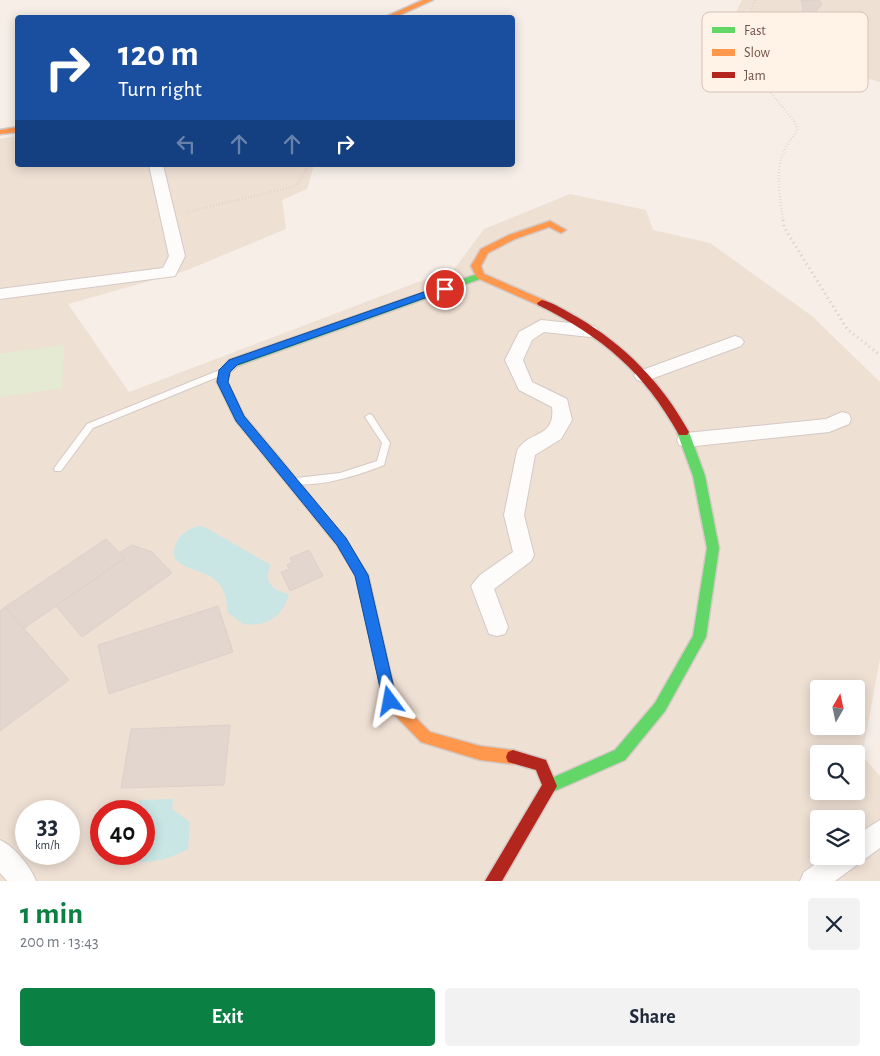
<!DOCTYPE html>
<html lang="en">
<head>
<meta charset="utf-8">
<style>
	body { margin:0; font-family:"Alegreya Sans",sans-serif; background:#f2f2f3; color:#1f2937; height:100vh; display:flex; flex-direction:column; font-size:19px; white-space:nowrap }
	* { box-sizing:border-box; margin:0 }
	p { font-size:16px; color:#747a83 }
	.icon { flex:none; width:28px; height:28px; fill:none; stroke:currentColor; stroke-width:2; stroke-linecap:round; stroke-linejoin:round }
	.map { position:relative; height:881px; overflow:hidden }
	.details { display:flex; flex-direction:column; background:#fff; flex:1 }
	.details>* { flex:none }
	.guide { position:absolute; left:15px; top:15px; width:500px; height:152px; border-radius:5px; box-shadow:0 2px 12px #0003; background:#1a4fa0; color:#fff; overflow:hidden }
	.needle { width:32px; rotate:9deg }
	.tools { position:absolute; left:810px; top:680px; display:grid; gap:10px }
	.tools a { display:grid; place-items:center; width:55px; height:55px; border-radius:5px; background:#fff; box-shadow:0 2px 12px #0003; font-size:25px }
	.speed { position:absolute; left:15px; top:800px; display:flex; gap:10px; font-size:25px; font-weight:700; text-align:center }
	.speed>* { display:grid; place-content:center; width:65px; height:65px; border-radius:50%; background:#fff; box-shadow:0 2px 12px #0003; line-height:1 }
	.speed small { font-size:12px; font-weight:400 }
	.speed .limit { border:8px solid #d22; background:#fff; color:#111 }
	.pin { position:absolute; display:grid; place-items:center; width:42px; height:42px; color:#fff; margin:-21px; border:2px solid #fff; border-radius:50%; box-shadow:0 1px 5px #0007 }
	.me { position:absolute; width:55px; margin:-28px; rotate:347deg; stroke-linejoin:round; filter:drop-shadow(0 0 4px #0008) }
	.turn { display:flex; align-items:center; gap:18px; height:105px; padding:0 20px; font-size:22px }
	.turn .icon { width:65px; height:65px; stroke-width:2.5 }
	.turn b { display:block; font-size:35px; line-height:42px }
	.lanes { display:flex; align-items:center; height:48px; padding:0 20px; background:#0003; justify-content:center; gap:25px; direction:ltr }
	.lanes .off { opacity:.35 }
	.round { display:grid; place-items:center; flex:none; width:52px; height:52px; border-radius:5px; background:#f2f2f3 }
	.head { display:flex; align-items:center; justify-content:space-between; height:85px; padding:0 20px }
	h1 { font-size:30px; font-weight:700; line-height:38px; color:#0b8043 }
	.primary-button { display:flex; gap:10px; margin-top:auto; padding:10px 20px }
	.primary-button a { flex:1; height:58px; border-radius:5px; background:#0b8043; color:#fff; font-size:20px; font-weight:700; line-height:58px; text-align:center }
	.primary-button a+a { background:#f2f2f3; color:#1f2937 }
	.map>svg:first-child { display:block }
</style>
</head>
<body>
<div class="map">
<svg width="880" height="881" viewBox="0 0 880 881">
	<rect width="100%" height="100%" fill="#f6eee7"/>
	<g fill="#efe0d4" fill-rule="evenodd">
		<polygon points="742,0 880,0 880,82 806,61 794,40 732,20"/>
		<path d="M 17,136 L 18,165 L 314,165 L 307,189 L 282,200 L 286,229 L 185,271 L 68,304 L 129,392 L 455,268 L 484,229 L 570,194 L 646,210 L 653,230 L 710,243 L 812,316 L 880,382 L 880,659 L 862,756 L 880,776 L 880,881 L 0,881 L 0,139 ZM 819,689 L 856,689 L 856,726 L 819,726 ZM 819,754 L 856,754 L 856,791 L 819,791 ZM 26,811 L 69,811 L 69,854 L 26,854 ZM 101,811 L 144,811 L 144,854 L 101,854 ZM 819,819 L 856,819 L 856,856 L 819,856 Z"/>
	</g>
	<polygon fill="#e4ebd2" points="64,345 62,388 0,397 0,354"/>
	<g fill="#c9e6e5">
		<path d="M 203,526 L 271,565 C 262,581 273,591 289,594 C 283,617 267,627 243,624 L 228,613 C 227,605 226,597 223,590 C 215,570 188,573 175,559 C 170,542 186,526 203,526 Z"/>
		<path d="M 173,799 L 172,809 L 190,822 L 188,849 C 164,862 137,868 111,854 L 144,854 L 144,811 L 137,811 L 139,800 Z"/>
	</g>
	<g fill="#e2d6cf" stroke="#ded0ca">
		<polygon points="801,0 819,0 822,4 816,11 819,19 816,22 797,19 803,9"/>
		<polygon points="106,539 125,558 23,629 5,607"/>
		<polygon points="132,545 152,552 172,573 82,637 56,606 125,558 119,553"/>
		<polygon points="309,550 323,576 290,591 281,572 289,569 287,565 292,562 290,558"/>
		<polygon points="218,606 233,652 109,694 98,645"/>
		<polygon points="5,607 69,680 0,731 0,611"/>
		<polygon points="230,725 224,785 121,788 131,729"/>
	</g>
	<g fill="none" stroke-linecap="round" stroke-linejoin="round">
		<g stroke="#d4c9c4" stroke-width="2">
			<g id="lane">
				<polygon points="222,369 225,370 226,372 225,374 93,428 61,471 55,471 54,469 55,467 87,424"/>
				<path d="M 369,414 L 372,415 L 390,443 L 384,465 C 363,474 315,489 293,483 L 291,481 L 293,479 L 296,478 L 340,473 L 377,461 L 382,443 L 365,417 Z"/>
			</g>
		</g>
		<g stroke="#d4c9c4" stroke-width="2">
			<g id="street">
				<polygon points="149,165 163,165 185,256 175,276 0,299 0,289 163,268 169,256"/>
				<path d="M 541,320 L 590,325 L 596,327 L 599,331 L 596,335 L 590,337 L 544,332 L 532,340 L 523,360 L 532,382 L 567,399 L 572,420 L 561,439 L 535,455 L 524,515 L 534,555 L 531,561 L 494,589 L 508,627 L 505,634 L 497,636 L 489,634 L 471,586 L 480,575 L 513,552 L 504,515 L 517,451 C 528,430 556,439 552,407 L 519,390 L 505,360 L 519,332 Z"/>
				<polygon points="735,336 741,338 744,342 741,346 643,382 637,380 634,376 637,372"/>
				<polygon points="842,412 849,414 851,419 849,424 829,432 686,447 679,445 677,440 679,435 686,433 826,419"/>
				<polygon points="880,820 880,848 835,881 800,881 804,872 827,856 856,856 856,835"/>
				<path d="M 0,840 C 15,847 30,866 36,881 L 7,881 L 0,873 Z"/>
			</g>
		</g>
		<g stroke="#d4c9c4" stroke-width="3">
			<g id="fast">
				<polygon points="480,273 485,276 483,278 237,366 230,372 227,382 244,416 280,459 282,462 280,465 272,465 236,421 217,382 220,371 229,360"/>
				<polygon points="683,428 689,432 705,476 719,548 706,637 665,711 625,760 550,793 545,791 543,786 545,781 615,750 655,703 693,636 707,548 693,476 677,432"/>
			</g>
		</g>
		<g stroke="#d4c9c4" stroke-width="3">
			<g id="slow">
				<polygon points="423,0 433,0 393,18 383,18"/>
				<polygon points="18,127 18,132 0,134 0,130"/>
				<polygon points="550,221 566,230 561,233 549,227 515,239 488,253 481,266 484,274 546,301 547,303 546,305 538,305 477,278 471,266 481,249 509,235"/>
				<polygon points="276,458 280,459 345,539 368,575 396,698 430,732 480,746 513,750 518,752 520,757 518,762 513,764 480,760 421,742 385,705 356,576 337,545 272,465 270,462 272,459"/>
			</g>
		</g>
		<g stroke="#d4c9c4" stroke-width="3">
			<g id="jam">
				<path d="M 542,300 C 554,303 566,311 577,317 C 625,345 662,383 689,432 L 687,435 L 679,435 C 644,372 603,337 538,305 L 537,303 Z"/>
				<polygon points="513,750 546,760 557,786 502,881 485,881 542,785 536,770 508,762 506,757 508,752"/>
			</g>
		</g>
		<g stroke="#d7ccc9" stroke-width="2.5" stroke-dasharray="0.5 2.5" stroke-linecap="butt">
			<path d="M 755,0 L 746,22 L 757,45 L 756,62 L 759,78 L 794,121 L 798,130 C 771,161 779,184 783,222"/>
			<polyline points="187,212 296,186 309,165"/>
		</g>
		<polyline stroke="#d7ccc9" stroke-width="3" stroke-dasharray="1 4" stroke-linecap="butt" points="783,220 784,227 847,329 880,355"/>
		<use href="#lane" fill="#fefcfb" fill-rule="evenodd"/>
		<use href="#street" fill="#fefcfb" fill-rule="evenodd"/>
		<use href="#fast" fill="#63d668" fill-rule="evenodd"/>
		<use href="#slow" fill="#ff974d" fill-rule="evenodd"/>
		<use href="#jam" fill="#b3261e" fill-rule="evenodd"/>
	</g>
	<polygon fill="#1a73e8" stroke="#114b97" points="441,286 445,286 450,289 237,365 230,372 228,382 244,416 346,538 368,575 397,701 395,705 390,707 385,705 383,701 355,576 337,545 236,421 217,382 219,370 229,360"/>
	<rect x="702" y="12" width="166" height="80" rx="8" fill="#fff2e7" stroke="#d5c2b8" stroke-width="1"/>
	<rect x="712" y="27" width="23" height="6" fill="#63d668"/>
	<rect x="712" y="49" width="23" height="7" fill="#ff974d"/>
	<rect x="712" y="72" width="23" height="6" fill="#b3261e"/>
	<g font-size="14" fill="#725249">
		<text x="744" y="35">Fast</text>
		<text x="744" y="57">Slow</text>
		<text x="744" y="80">Jam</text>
	</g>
</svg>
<div class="tools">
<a><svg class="needle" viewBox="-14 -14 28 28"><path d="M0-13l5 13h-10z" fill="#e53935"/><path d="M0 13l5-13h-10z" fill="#747a83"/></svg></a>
<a><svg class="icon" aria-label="search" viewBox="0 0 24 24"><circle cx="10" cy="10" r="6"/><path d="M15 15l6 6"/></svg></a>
<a><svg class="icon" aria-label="layers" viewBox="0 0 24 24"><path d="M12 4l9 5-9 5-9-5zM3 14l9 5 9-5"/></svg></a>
</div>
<div class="speed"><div>33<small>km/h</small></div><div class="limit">40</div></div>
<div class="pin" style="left:445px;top:289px;background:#d93025"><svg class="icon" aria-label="arrive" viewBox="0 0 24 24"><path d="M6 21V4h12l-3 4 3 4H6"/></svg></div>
<svg class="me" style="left:390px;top:701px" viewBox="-20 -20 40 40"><path d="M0-17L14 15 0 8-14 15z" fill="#1a73e8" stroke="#fff" stroke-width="4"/></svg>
<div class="guide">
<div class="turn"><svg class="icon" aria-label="right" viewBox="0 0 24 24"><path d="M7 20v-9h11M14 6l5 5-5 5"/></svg><div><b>120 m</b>Turn right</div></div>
<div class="lanes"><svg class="icon off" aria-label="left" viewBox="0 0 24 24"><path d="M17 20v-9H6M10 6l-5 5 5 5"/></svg><svg class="icon off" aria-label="ahead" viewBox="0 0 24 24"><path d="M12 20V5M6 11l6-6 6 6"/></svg><svg class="icon off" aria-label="ahead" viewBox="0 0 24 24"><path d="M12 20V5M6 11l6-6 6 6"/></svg><svg class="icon" aria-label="right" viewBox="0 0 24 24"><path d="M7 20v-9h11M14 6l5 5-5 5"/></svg></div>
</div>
</div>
<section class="details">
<div class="head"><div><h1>1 min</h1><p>200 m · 13:43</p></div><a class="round"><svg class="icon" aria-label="close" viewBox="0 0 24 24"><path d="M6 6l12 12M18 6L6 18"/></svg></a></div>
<div class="primary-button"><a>Exit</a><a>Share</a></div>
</section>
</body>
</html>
